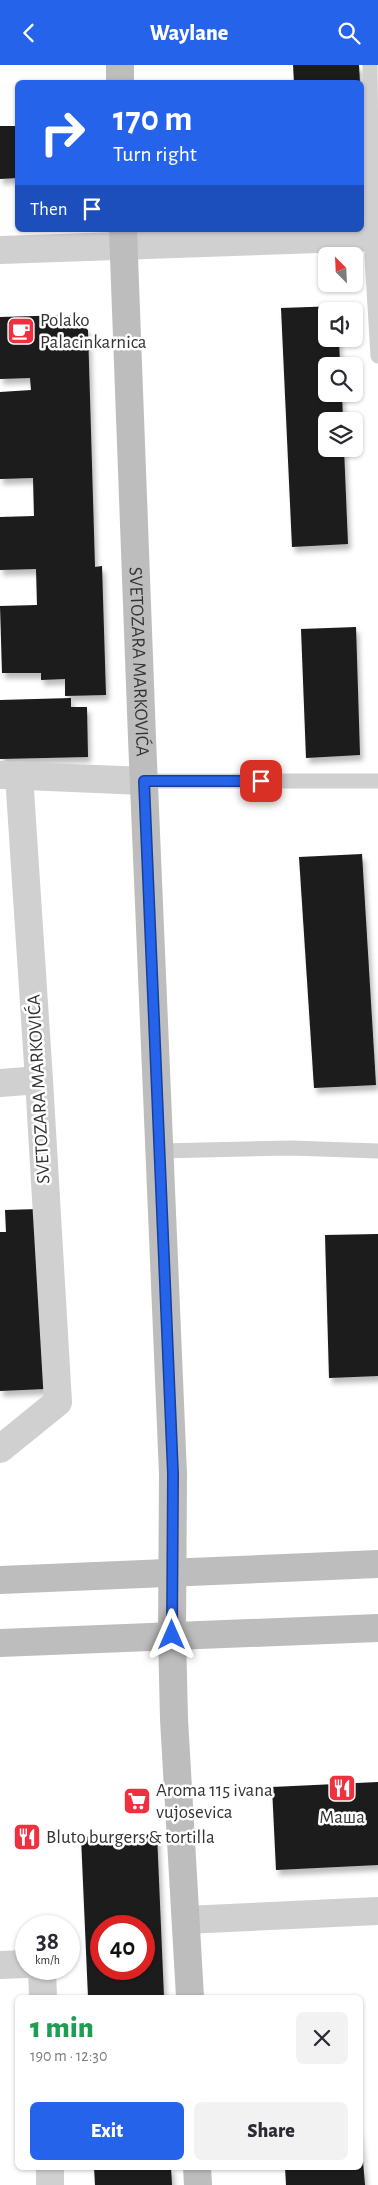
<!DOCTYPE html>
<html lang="en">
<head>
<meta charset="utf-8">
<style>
	body { margin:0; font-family:"Alegreya Sans",sans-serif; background:#f2f2f3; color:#2b2b33; height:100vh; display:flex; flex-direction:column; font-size:19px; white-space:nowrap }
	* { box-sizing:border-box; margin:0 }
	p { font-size:16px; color:#7c7c81 }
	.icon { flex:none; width:28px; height:28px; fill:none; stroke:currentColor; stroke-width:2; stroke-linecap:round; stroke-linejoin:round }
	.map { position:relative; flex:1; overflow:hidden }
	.sheet { position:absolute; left:15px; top:1930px; width:348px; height:175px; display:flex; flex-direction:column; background:#fff; border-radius:8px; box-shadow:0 1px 4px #0004 }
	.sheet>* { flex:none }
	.top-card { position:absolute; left:15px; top:15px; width:349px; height:152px; border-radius:8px; box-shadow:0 1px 4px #0004; background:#2563eb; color:#fff; overflow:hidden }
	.needle { width:32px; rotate:336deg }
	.buttons { position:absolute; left:318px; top:182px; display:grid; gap:10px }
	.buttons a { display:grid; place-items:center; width:45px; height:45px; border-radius:8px; background:#fff; box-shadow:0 1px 4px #0004; font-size:25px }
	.speed { position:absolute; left:15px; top:1850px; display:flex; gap:10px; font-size:25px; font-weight:700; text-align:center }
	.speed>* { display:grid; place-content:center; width:65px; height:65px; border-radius:50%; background:#fff; box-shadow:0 1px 4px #0004; line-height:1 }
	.speed small { font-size:12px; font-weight:400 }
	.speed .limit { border:8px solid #d22; background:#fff; color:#111 }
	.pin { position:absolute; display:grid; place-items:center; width:42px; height:42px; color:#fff; margin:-21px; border-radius:10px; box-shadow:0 2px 8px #0006 }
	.me { position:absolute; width:55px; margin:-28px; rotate:0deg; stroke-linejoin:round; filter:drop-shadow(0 0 4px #0008) }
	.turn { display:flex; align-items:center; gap:18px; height:105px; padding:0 15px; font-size:22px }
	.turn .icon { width:65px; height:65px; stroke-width:2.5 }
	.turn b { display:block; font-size:35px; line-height:42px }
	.then { display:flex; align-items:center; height:48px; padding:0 15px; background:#0003; gap:10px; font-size:19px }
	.round { display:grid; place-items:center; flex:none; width:52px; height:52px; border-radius:8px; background:#f2f2f3 }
	.summary { display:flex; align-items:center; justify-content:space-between; height:85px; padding:0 15px }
	h1 { font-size:30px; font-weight:800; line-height:38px; color:#1e9e55 }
	.button { display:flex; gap:10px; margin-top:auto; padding:10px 15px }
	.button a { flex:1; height:58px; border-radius:8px; background:#2563eb; color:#fff; font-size:20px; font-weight:800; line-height:58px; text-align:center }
	.button a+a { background:#f2f2f3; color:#2b2b33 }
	header { display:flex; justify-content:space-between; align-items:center; height:65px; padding:0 15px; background:#2563eb; color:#fff; font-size:22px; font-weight:800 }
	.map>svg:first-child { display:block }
</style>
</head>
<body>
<header><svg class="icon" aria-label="back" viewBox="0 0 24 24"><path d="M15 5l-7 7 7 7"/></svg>Waylane<svg class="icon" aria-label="search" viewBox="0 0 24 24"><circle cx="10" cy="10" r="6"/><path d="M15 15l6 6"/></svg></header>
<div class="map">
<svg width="378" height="2120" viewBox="0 0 378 2120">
	<defs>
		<filter id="shadow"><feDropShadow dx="3" dy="5.5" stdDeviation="2.5" flood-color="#0004"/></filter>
	</defs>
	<rect width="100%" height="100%" fill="#fff"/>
	<g fill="#1a1a1a" fill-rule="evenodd" filter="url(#shadow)">
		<polygon points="293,0 359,0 360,18 294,18"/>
		<polygon points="0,61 18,61 18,113 0,114"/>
		<polygon points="338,241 338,246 326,246 326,274 339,274 340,301 326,301 326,329 342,329 343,356 326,356 326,384 344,384 348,479 292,482 281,243"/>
		<polygon points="70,250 88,265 95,502 102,501 106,630 65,631 65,614 41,615 41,608 2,608 0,541 37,540 36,504 0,505 0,452 34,451 33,413 0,414 0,327 31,325 30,313 0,314 0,252"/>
		<polygon points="356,562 360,690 306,693 301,564"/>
		<polygon points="71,633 71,642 87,642 88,692 0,694 0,635"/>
		<polygon points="362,789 376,1020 314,1023 299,792"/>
		<polygon points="38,1144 45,1324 0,1326 0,1167 6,1167 5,1145"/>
		<polygon points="378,1169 378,1311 329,1313 325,1170"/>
		<polygon points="378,1717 378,1800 276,1805 272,1722"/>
		<path d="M 157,1769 L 164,1932 L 88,1932 L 81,1772 ZM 101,1861 L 144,1861 L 144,1904 L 101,1904 Z"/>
		<polygon points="360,2060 365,2120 286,2120 285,2102 360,2102"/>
		<polygon points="94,2102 171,2102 172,2120 95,2120"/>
	</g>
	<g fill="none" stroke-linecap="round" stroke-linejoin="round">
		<g stroke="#d0d0d0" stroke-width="15">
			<polyline points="370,0 372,192 378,291"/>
			<polyline points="144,716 378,716"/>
			<polyline points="161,1086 291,1083 378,1086"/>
		</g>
		<g stroke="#d0d0d0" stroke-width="28">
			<polyline points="0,185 378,172"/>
			<polyline points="1,710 144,716"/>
			<polyline points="0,1018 39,1015"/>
			<polyline points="0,1384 58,1337 39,1015 19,710"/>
			<polyline points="186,1855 378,1846"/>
			<polyline points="0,1900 26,1899"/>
			<polyline points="42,1904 43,1932"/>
			<polyline points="50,2102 50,2120"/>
		</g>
		<g stroke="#bdbdbd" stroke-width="28">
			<polyline points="120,0 120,18"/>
			<path id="s1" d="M 123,165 L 142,673 L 173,1409 L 172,1570 L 174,1654 L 190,1932"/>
			<polyline points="0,1515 378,1499"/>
			<polyline points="0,1578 378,1563"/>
			<polyline points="197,2102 198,2120"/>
		</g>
	</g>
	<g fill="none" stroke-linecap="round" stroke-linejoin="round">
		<g stroke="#184099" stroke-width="12">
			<polyline id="route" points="172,1570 173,1409 144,716 261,716"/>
		</g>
		<use href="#route" stroke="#2563eb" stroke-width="9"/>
	</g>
	<defs>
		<g id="cafe-square" transform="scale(1.4375)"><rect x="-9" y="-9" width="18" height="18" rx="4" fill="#ee303f" stroke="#fff"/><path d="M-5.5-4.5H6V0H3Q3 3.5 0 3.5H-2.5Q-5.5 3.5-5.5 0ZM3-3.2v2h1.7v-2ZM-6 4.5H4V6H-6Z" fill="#fff"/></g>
		<g id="restaurant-square" transform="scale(1.4375)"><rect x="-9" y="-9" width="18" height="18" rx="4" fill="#ee303f" stroke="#fff"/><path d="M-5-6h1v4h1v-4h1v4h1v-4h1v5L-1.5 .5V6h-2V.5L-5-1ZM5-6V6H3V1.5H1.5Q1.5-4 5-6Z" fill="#fff"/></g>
		<g id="supermarket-square" transform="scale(1.4375)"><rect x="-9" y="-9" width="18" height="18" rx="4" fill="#ee303f" stroke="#fff"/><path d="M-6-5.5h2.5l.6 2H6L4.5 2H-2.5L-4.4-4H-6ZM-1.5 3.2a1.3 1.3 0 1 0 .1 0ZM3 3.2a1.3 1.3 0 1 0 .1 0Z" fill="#fff"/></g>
	</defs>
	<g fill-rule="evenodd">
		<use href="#cafe-square" x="21" y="266"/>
		<use href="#restaurant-square" x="342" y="1723"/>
		<use href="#supermarket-square" x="137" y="1736"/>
		<use href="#restaurant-square" x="27" y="1772"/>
	</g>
	<g text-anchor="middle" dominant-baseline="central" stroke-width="5" stroke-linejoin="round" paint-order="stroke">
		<g font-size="19" fill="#333" stroke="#fff" text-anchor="start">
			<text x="40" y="255">Polako<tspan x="40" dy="22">Palacinkarnica</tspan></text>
			<text x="156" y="1725">Aroma 115 ivana<tspan x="156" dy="22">vujosevica</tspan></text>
			<text x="342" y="1752" text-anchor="middle">Маша</text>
			<text x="46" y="1772">Bluto burgers &amp; tortilla</text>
		</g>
		<g font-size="19" fill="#333" stroke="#fff">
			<text stroke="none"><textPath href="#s1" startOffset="432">SVETOZARA MARKOVIĆA</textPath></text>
			<text transform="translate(39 1024) rotate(-93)">SVETOZARA MARKOVIĆA</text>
		</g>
	</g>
</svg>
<div class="buttons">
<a><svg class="needle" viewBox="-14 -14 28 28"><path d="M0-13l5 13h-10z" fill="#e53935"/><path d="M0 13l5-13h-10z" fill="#7c7c81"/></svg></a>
<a><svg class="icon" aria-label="sound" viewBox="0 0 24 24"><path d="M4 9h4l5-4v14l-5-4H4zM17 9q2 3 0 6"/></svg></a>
<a><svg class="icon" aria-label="search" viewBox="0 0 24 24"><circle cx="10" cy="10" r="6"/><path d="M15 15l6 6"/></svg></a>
<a><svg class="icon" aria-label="layers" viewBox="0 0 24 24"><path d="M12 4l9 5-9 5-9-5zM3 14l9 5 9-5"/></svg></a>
</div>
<div class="speed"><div>38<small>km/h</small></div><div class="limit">40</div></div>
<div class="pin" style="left:261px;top:716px;background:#d93025"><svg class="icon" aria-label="arrive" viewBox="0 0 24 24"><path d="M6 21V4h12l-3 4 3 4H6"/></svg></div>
<svg class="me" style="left:172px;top:1570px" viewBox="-20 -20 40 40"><path d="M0-17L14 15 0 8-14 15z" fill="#2563eb" stroke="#fff" stroke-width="4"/></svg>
<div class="top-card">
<div class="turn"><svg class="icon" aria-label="right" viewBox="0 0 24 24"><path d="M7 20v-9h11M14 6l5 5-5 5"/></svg><div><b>170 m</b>Turn right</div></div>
<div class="then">Then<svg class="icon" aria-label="arrive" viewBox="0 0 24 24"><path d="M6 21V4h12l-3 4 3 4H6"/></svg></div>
</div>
<section class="sheet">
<div class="summary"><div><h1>1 min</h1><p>190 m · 12:30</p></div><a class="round"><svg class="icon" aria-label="close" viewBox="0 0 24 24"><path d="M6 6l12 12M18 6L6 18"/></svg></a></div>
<div class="button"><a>Exit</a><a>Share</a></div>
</section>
</div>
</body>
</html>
